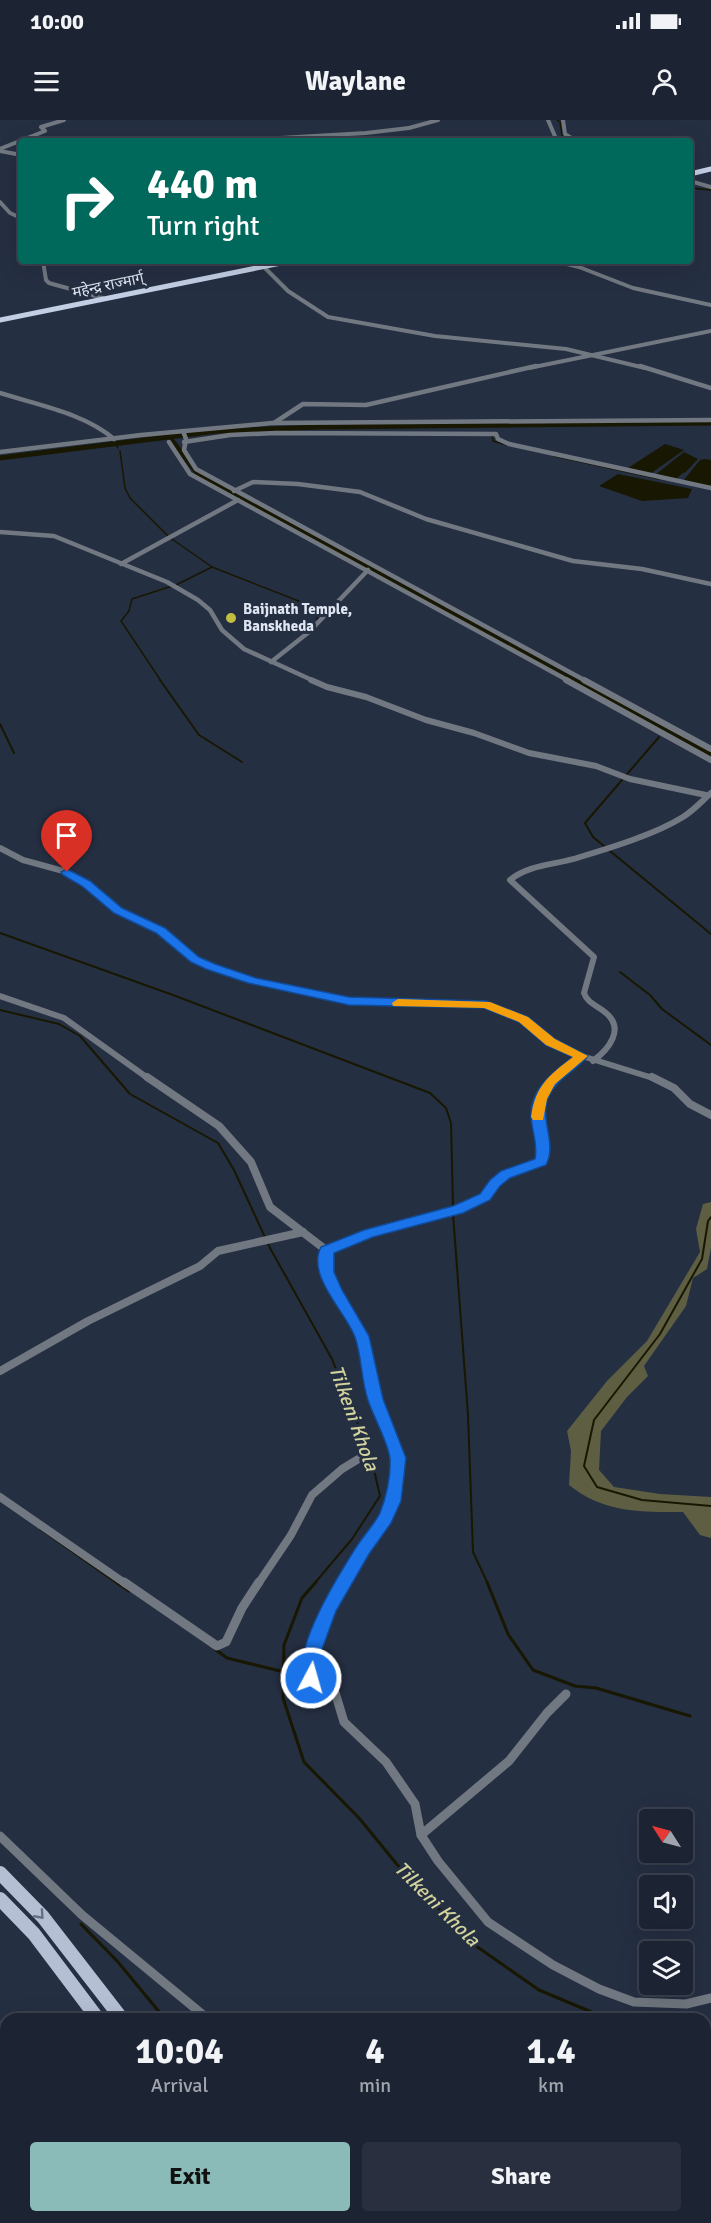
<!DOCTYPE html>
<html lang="en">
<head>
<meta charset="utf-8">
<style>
	body { margin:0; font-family:Signika,"Noto Sans Devanagari",sans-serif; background:#292f3e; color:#f1f3f6; height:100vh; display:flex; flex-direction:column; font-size:22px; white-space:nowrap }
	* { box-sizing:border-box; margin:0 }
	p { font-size:20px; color:#a0a4ac }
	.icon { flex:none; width:33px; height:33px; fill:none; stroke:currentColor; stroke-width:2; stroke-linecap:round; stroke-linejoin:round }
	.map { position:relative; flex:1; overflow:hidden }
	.side { position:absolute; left:0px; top:1893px; width:711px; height:210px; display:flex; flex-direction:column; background:#1c2332; border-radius:18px 18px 0 0; box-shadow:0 6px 24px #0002,0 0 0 2px #3a404d }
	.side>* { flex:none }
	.banner { position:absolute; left:18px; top:18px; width:675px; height:126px; border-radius:6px; box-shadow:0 6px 24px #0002,0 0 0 2px #3a404d; background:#00695c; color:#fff; overflow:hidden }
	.needle { width:39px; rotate:306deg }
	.buttons { position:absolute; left:639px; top:1689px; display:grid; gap:12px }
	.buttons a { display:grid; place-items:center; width:54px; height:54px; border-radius:6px; background:#1c2332; box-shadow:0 6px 24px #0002,0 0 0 2px #3a404d; font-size:30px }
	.pin { position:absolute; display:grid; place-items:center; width:51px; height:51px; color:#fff; margin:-62px -26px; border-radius:50% 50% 50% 0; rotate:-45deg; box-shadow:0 0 6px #0007 }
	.pin .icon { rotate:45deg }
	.me { position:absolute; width:66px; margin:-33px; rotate:6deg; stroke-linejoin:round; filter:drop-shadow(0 0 4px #0008) }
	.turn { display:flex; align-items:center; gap:21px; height:126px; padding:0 30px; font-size:27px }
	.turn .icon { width:78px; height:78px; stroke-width:2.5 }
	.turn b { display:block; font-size:42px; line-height:51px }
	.eta { display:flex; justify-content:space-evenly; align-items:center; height:102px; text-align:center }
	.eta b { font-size:36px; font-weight:700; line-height:42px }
	.primary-button { display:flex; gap:12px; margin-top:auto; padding:12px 30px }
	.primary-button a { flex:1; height:69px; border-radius:6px; background:#8bbbb9; color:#111; font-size:24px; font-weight:700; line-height:69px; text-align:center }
	.primary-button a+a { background:#292f3e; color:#f1f3f6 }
	.status { display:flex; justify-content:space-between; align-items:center; height:42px; padding:0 30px; background:#1c2332; direction:ltr }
	.status svg { height:16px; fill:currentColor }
	header { display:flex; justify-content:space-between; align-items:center; height:78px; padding:0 30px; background:#1c2332; font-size:27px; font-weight:700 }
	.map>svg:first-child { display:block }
</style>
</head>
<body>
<div class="status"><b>10:00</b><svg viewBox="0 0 49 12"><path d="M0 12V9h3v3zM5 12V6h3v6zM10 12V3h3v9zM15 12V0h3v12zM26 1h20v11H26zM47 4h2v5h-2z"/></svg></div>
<header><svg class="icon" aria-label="menu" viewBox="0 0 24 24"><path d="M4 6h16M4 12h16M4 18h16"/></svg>Waylane<svg class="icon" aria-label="person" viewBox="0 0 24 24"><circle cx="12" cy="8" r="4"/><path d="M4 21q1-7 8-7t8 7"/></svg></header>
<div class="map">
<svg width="711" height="2103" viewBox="0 0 711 2103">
	<rect width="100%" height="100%" fill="#252f42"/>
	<polygon fill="#464633" points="15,1893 21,1899 6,1899 6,2097 200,2097 207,2103 0,2103 0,1901"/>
	<path fill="#5e5e43" d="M 711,1082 L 711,1128 L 707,1149 L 693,1158 L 686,1186 L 644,1246 L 648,1256 L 627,1277 L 601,1311 L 599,1350 L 614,1367 L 660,1374 L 711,1377 L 711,1418 L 700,1415 L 683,1392 C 639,1392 604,1393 569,1365 L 571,1331 L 567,1311 L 607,1261 L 647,1221 L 700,1132 L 696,1109 L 703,1084 Z"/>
	<g fill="#181701">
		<polygon points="665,324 684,330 650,354 628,348"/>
		<polygon points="684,332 698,339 686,352 683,353 676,359 655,355"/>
		<polygon points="704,339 711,340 711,366 683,361 700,340"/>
		<polygon points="618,354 692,369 688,378 642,381 599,366"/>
	</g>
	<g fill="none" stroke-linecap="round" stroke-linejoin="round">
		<g stroke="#181701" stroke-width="1.5">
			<polyline points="557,0 560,2 562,15 570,21"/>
			<polyline points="690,68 711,70"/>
			<polyline points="492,315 493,321 507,325"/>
			<polyline points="116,325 118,328"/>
			<polyline points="120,331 125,368 130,378 169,417 212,447 319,489 317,499"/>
			<polyline points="554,336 659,359"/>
			<polyline points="176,465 212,447"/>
			<polyline points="161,561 121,501 129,491 132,479 172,466"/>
		</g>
		<g stroke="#181701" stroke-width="2">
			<polyline points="160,560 199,615 242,642"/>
			<polyline points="0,604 14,633"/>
			<polyline points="659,617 585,703 593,717 711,814"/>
			<polyline points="0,813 173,875 430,973 446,988 451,1003 453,1088"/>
			<polyline points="620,852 650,875 662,889 711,925"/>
			<polyline points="0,890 59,904 80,916 130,974 218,1023 234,1050 270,1128 332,1239 371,1337 380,1376 352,1419 314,1464"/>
			<polyline points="453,1094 468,1295 473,1432 488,1464"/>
			<polyline points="711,1097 708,1101 702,1139 660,1214 594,1300 584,1346 597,1367 642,1380 711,1386"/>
			<polyline points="40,1409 118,1464"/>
		</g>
		<g stroke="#181701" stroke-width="3">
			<polyline points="116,1462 129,1471"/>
			<polyline points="316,1462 302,1478 284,1525 283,1578 304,1642 359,1698 409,1759 476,1826 539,1870 608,1899"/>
			<polyline points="487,1462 508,1514 533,1550 575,1566 596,1568 690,1596"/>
			<polyline points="216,1530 227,1538 284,1552"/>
			<polyline points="81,1804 118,1842 165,1899"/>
			<polyline points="705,1920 711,1920"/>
			<polyline points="378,2097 388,2102 394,2097"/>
		</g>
		<g stroke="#181701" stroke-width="5">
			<polyline points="170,318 198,354 575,561"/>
			<polyline points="0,338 217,311 321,307 711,303"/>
		</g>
		<polyline stroke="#181701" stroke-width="7" points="572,560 711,636"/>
		<g stroke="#727881" stroke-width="4">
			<polyline points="548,0 557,21"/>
			<polyline points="563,0 565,14 576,21"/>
			<polyline points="230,21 366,13 409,8 438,0"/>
			<polyline points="0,29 45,11 41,7 64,0"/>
			<polyline points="0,31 21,35"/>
			<polyline points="690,61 711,67"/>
			<polyline points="0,82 10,93 21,98"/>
			<polyline points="43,141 46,160 49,163 103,178"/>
			<polyline points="258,141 288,171 328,197 435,216 566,229 645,248"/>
			<polyline points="555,141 579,147 633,168 711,185"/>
			<polyline points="529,248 711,211"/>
		</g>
		<g stroke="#727881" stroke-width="4.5">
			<polyline points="640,246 711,268"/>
			<path d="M 0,273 C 37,285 84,293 114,319"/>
			<polyline points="274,303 303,284 366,285 536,246"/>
			<polyline points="183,311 186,319 184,330 196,349 586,561"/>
			<polyline points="169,322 190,354 569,561"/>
			<polyline points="184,322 230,315 276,313 496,314 498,319 509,324 711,368"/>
			<polyline points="0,332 141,315 272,303 711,300"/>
			<polyline points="234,371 253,362 298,364 360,372 426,399 573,441 642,449 711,464"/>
			<polyline points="0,412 54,416 167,462 198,480 210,490 222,510 244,529 314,561"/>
			<polyline points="121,444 238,380"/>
			<polyline points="271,542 309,512 368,450"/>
		</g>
		<g stroke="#727881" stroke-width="6">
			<polyline points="311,560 327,567 366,577 426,600 474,613 529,633 596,646 630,659 706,675"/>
			<polyline points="566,560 711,640"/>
			<polyline points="584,560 711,629"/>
			<polyline points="0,728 23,740 67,752 86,764 118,791 161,810 195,839 211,846 253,860 349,881 486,885 524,899 551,922 566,931 656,959"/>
			<polyline points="0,876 64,898 149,959"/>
			<path d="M 593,941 C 609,929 625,909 606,893 C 597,885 588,884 584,873 L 594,837 L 510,760 C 529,744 557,745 580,737 C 610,728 656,714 683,697 C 693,691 702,681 711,673"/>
			<polyline points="554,959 582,936"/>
		</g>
		<g stroke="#727881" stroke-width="8">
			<path d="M 147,957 L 219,1006 L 251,1042 L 270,1087 L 326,1130 L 369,1113 L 458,1090 L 485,1077 L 495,1063 L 505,1055 L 541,1041 C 548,1007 525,988 556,957"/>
			<polyline points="652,957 674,968 690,984 711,995"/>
			<polyline points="326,1130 327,1152 362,1216 375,1279 398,1338 393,1381 385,1399 343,1464"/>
			<polyline points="0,1251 88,1201 200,1146 218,1131 303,1112"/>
			<polyline points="0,1377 126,1464"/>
			<polyline points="258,1464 291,1415 312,1375 342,1349 360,1338"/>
		</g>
		<g stroke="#727881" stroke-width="9">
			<polyline points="124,1462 217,1526 226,1522 242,1488 259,1462"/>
			<path d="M 344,1462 C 325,1495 312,1520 311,1558 L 334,1569 L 344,1602 L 386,1642 L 415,1684 L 421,1715 L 438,1741 L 488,1802 L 553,1845 L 599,1869 L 634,1882 L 686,1884 L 711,1878"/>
			<polyline points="421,1715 509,1641 547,1593 566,1574"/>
			<polyline points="0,1716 82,1795 208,1899"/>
			<polyline points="705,2092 711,2092"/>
		</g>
		<g stroke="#b4bfd4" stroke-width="14">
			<polyline points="0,1753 43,1797 122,1899"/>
			<polyline points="0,1779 34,1814 98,1899"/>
			<polyline points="291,2097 298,2103"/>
			<polyline points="325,2097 333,2103"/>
		</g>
		<g stroke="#c2cee4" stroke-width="5">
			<polyline points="690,54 711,49"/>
			<polyline points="0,200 291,141"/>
		</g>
	</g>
	<defs><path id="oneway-chevron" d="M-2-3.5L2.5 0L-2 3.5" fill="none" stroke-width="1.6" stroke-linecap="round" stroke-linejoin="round" transform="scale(1.5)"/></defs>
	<use stroke="#657084" href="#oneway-chevron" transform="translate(40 1795) rotate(48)"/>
	<path fill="#1a73e8" stroke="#114b97" stroke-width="1.5" d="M 67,749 L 90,761 L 122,788 L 165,808 L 199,837 L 215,844 L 256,858 L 349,877 L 486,881 L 528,897 L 555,919 L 588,936 C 576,951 557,958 549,976 C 538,999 558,1022 546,1045 L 510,1058 L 500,1066 L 490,1080 L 463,1093 L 373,1117 L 334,1133 L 334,1152 L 342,1170 L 369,1216 L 383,1279 L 406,1338 L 401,1381 L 391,1403 L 369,1434 L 336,1491 L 321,1532 L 319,1558 L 317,1563 L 311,1565 L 305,1563 C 289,1532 340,1453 357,1426 C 364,1415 374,1405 380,1393 C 386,1378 391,1356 390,1339 C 389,1324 373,1296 368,1280 C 361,1260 362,1237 355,1217 C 346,1192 306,1156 321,1127 L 364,1110 L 453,1086 L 480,1074 L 490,1060 L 501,1051 L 535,1039 C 538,1023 532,1012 531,997 C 530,968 553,953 573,937 L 546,925 L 519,902 L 484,888 L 349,885 L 248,863 L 206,849 L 191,842 L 156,813 L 114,793 L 82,766 L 63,755 L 61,752 Z"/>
	<path fill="#f59e0b" d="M 398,879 L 490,882 L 528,897 L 555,919 L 588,936 L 555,964 L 547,979 L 543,1000 L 533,1000 L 531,997 C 536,965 548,956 573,937 L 546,925 L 519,902 L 484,888 L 393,886 L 392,883 Z"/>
	<circle fill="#c1be40" stroke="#252f42" stroke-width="2" cx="231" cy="498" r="6"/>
	<g text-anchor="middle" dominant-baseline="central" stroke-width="6" stroke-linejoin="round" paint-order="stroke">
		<g font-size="15" fill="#dfe6f2" stroke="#252f42">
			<text transform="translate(108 165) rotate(-12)">महेन्द्र राज्मार्ग्</text>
		</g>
		<g font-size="15" font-weight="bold" fill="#dfe6f2" stroke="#252f42" text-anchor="start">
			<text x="243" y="489">Baijnath Temple,<tspan x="243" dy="17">Banskheda</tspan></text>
		</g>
		<g font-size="20" font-style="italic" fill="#d2d29c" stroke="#252f42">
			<text transform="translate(354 1298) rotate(70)">Tilkeni Khola</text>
			<text transform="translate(437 1784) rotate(45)">Tilkeni Khola</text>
		</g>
	</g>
</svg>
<div class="buttons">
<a><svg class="needle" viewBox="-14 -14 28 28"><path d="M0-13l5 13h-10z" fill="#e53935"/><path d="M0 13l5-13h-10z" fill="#a0a4ac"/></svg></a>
<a><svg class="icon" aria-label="sound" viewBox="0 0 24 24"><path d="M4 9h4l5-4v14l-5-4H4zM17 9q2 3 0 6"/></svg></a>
<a><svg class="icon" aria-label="layers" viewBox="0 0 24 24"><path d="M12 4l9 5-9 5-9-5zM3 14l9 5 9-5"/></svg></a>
</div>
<div class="pin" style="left:67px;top:752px;background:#d93025"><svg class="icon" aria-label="arrive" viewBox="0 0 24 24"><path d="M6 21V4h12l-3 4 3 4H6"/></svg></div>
<svg class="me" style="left:311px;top:1558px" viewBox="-20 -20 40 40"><circle r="17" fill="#1a73e8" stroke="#fff" stroke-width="3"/><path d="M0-11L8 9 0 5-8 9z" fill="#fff"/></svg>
<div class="banner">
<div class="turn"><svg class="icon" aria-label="right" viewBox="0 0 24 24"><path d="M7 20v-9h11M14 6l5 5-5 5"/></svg><div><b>440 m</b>Turn right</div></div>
</div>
<section class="side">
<div class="eta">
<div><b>10:04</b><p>Arrival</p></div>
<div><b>4</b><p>min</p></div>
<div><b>1.4</b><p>km</p></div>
</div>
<div class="primary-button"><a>Exit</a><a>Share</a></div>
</section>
</div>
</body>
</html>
